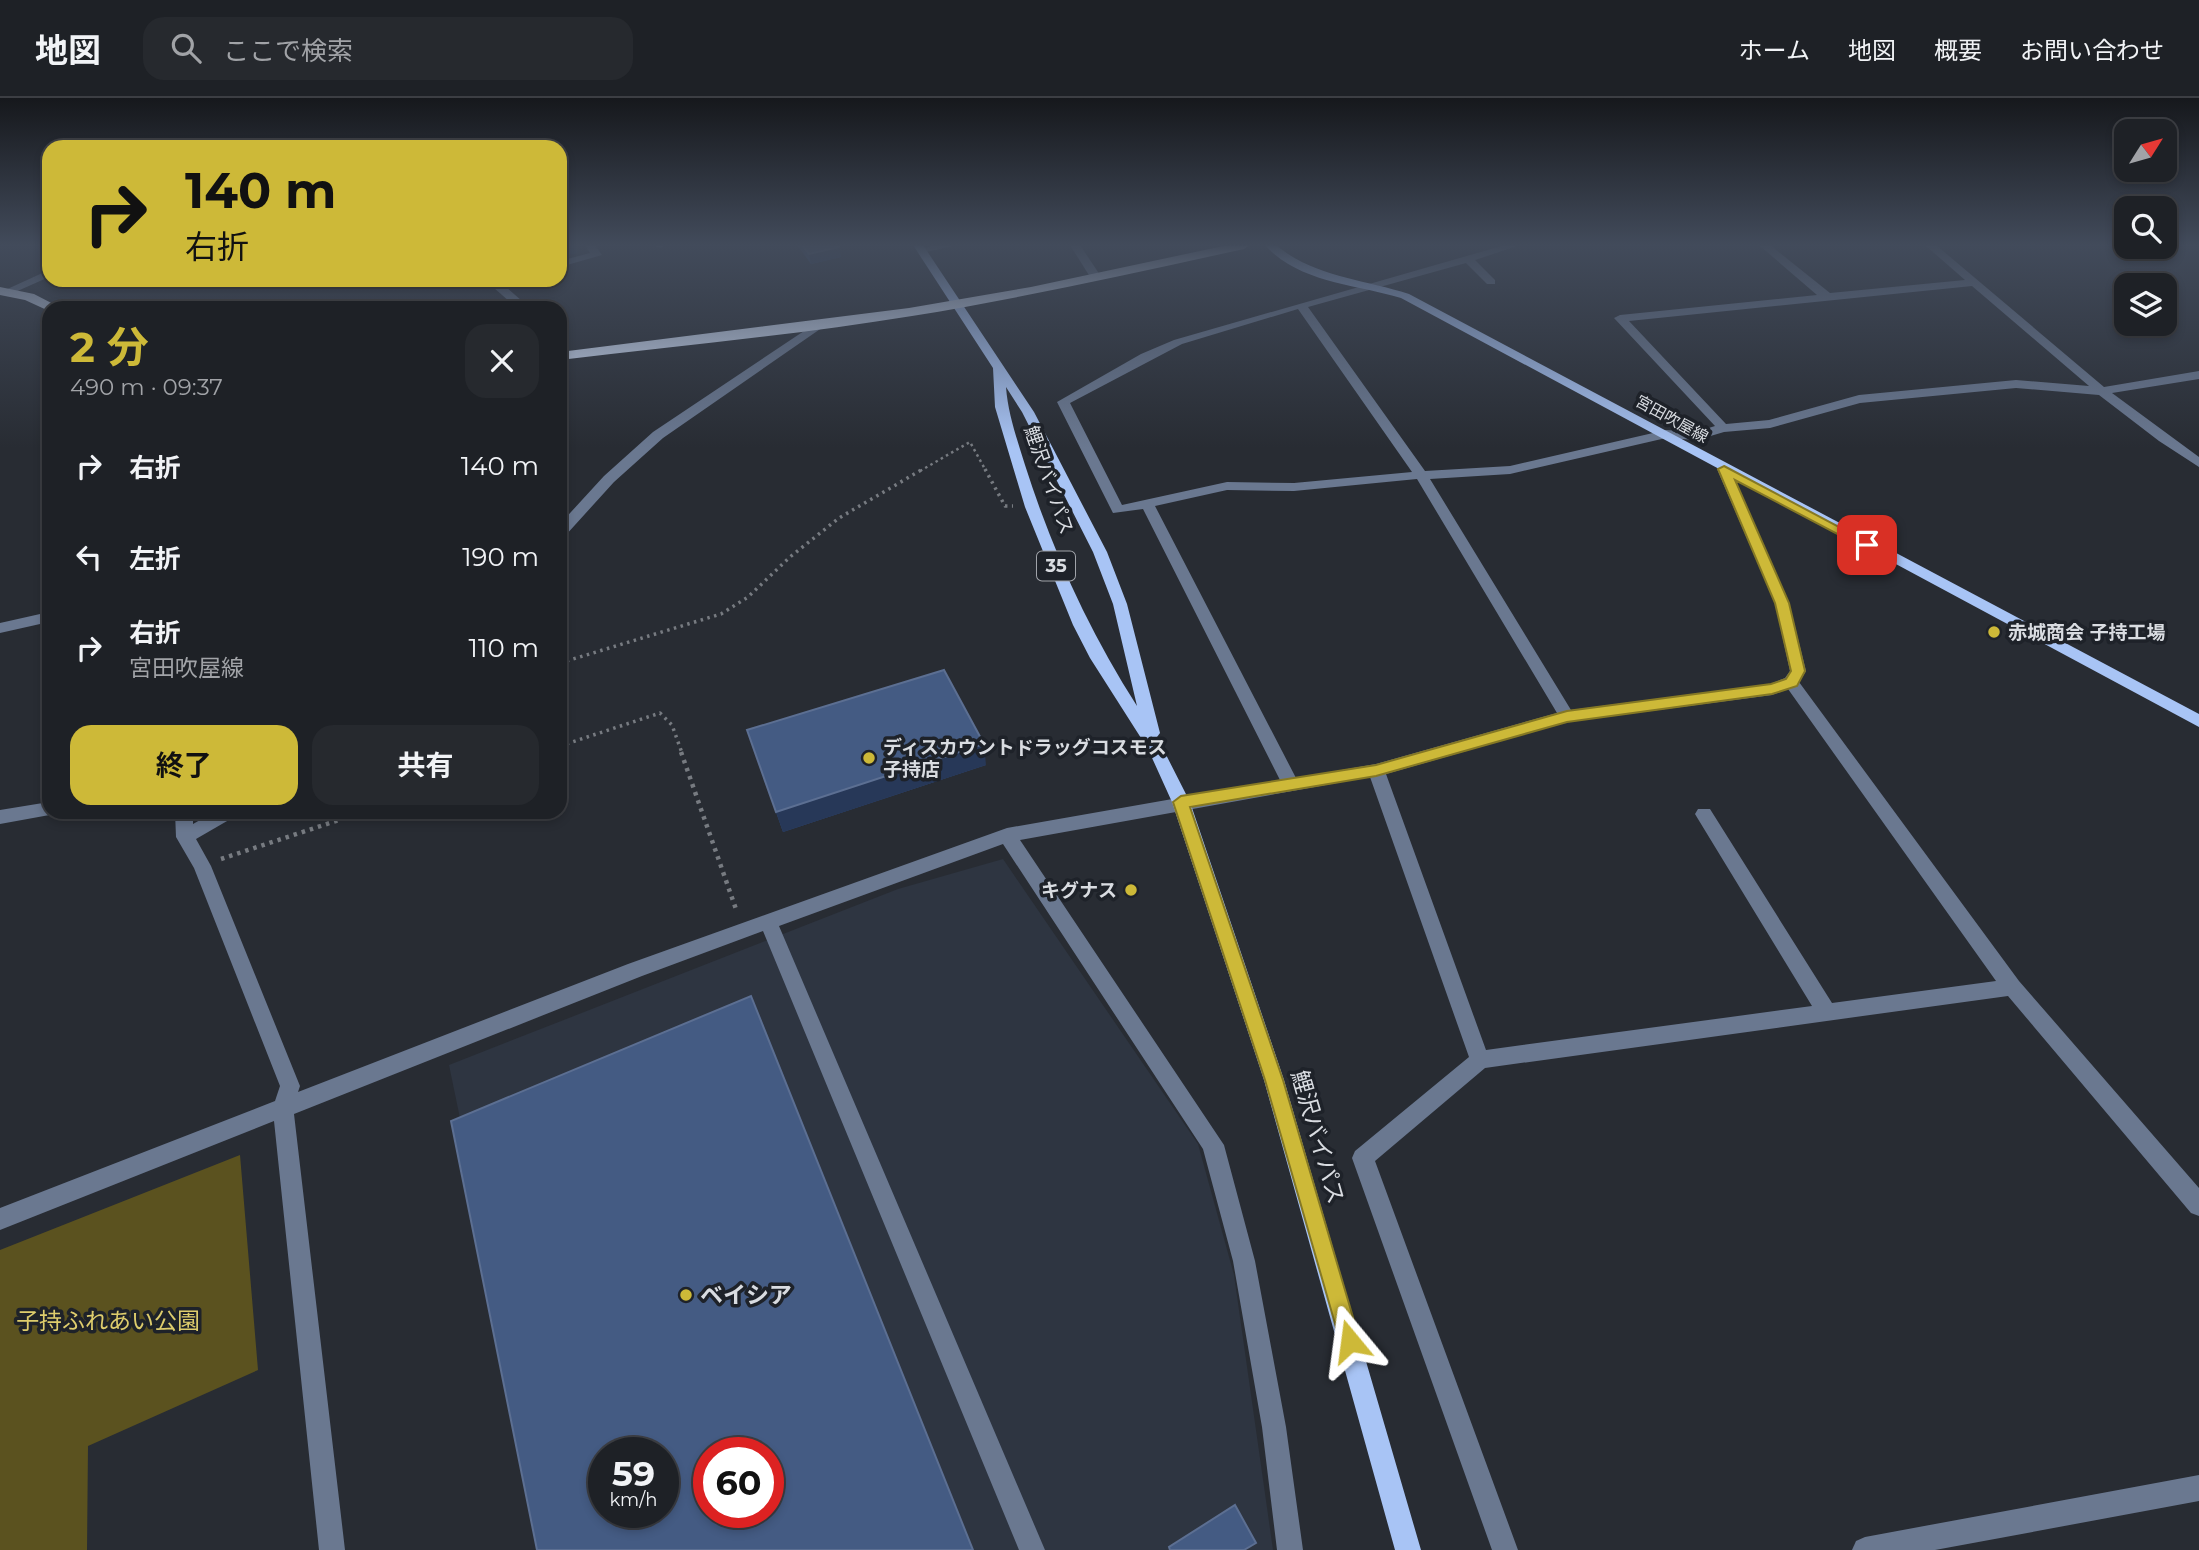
<!DOCTYPE html>
<html lang="ja">
<head>
<meta charset="utf-8">
<style>
	body { margin:0; font-family:Montserrat,"Noto Sans JP",sans-serif; background:#26292e; color:#f1f3f6; height:100vh; display:flex; flex-direction:column; font-size:26px; white-space:nowrap }
	* { box-sizing:border-box; margin:0 }
	p { font-size:23px; color:#a1a3a7 }
	.icon { flex:none; width:38px; height:38px; fill:none; stroke:currentColor; stroke-width:2; stroke-linecap:round; stroke-linejoin:round }
	.map { position:relative; flex:1; overflow:hidden }
	.side { position:absolute; left:42px; top:203px; width:525px; height:518px; display:flex; flex-direction:column; background:#1e2126; border-radius:21px; box-shadow:0 4px 10px #0003,0 0 0 2px #3c3e43 }
	.side>* { flex:none }
	.banner { position:absolute; left:42px; top:42px; width:525px; height:147px; border-radius:21px; box-shadow:0 4px 10px #0003,0 0 0 2px #3c3e43; background:#cdb938; color:#111; overflow:hidden }
	.needle { width:46px; rotate:53deg }
	.fabs { position:absolute; left:2114px; top:21px; display:grid; gap:14px }
	.fabs a { display:grid; place-items:center; width:63px; height:63px; border-radius:14px; background:#1e2126; box-shadow:0 4px 10px #0003,0 0 0 2px #3c3e43; font-size:35px }
	.speed { position:absolute; left:588px; top:1339px; display:flex; gap:14px; font-size:35px; font-weight:700; text-align:center }
	.speed>* { display:grid; place-content:center; width:91px; height:91px; border-radius:50%; background:#1e2126; box-shadow:0 4px 10px #0003,0 0 0 2px #3c3e43; line-height:1 }
	.speed small { font-size:18px; font-weight:400 }
	.speed .limit { border:10px solid #d22; background:#fff; color:#111 }
	.pin { position:absolute; display:grid; place-items:center; width:60px; height:60px; color:#fff; margin:-30px; border-radius:14px; box-shadow:0 4px 10px #0006 }
	.me { position:absolute; width:77px; margin:-38px; rotate:344deg; stroke-linejoin:round; filter:drop-shadow(0 0 5px #0008) }
	.turn { display:flex; align-items:center; gap:24px; height:147px; padding:0 28px; font-size:32px }
	.turn .icon { width:91px; height:91px; stroke-width:2.5 }
	.turn b { display:block; font-size:49px; line-height:60px }
	.round { display:grid; place-items:center; flex:none; width:74px; height:74px; border-radius:21px; background:#26292e }
	.headline { display:flex; align-items:center; justify-content:space-between; height:119px; padding:0 28px }
	h1 { font-size:42px; font-weight:700; line-height:52px; color:#cdb938 }
	.primary-button { display:flex; gap:14px; margin-top:auto; padding:14px 28px }
	.primary-button a { flex:1; height:80px; border-radius:21px; background:#cdb938; color:#111; font-size:28px; font-weight:700; line-height:80px; text-align:center }
	.primary-button a+a { background:#26292e; color:#f1f3f6 }
	ul { padding:0; list-style:none }
	li { display:flex; align-items:center; gap:21px; height:91px; padding:0 28px }
	li div { flex:1 }
	li b { display:block; font-size:26px }
	li em { font-style:normal }
	header { display:flex; align-items:center; gap:42px; box-sizing:border-box; height:98px; padding:0 35px; background:#1e2126; border-bottom:2px solid #3c3e43 }
	header strong { font-size:33px }
	nav { display:flex; gap:38px; margin-inline-start:auto; font-size:24px }
	.search { width:490px; height:63px; background:#26292e; display:flex; align-items:center; gap:18px; box-sizing:border-box; padding:0 24px; border-radius:21px; color:#a1a3a7; font-size:26px }
	.map>svg:first-child { display:block }
</style>
</head>
<body>
<header>
<strong>地図</strong>
<div class="search"><svg class="icon" aria-label="search" viewBox="0 0 24 24"><circle cx="10" cy="10" r="6"/><path d="M15 15l6 6"/></svg>ここで検索</div>
<nav><a>ホーム</a><a>地図</a><a>概要</a><a>お問い合わせ</a></nav>
</header>
<div class="map">
<svg width="2199" height="1452" viewBox="0 0 2199 1452">
	<rect width="100%" height="100%" fill="#282c33"/>
	<path fill="#2e3541" fill-rule="evenodd" d="M 1003,761 L 1198,1046 L 1234,1177 L 1273,1452 L 549,1452 L 449,967 L 898,791 ZM 604,1354 L 663,1354 L 663,1414 L 604,1414 ZM 709,1354 L 768,1354 L 768,1414 L 709,1414 Z"/>
	<polygon fill="#5b521f" points="240,1057 258,1272 88,1348 87,1452 0,1452 0,1152"/>
	<g fill="none" stroke-linecap="round" stroke-linejoin="round">
		<polyline stroke="#777b81" stroke-width="2.5" stroke-dasharray="2.5 3.5" stroke-linecap="butt" points="920,373 970,344 986,373"/>
		<g stroke="#777b81" stroke-width="3.5" stroke-dasharray="2.5 4.5" stroke-linecap="butt">
			<polyline points="985,371 1005,408 1013,408"/>
			<polyline points="560,565 721,516 748,499 790,459 839,420 923,371"/>
			<polyline points="560,648 660,615 672,627 682,655"/>
		</g>
		<g stroke="#777b81" stroke-width="4.5" stroke-dasharray="3.5 5" stroke-linecap="butt">
			<polyline points="681,654 737,814"/>
			<polyline points="221,761 363,714"/>
		</g>
		<g fill="#6a7890" fill-rule="evenodd">
			<polygon points="585,147 595,147 602,157 560,169 560,163 590,155"/>
			<polygon points="653,147 666,147 661,150"/>
			<polygon points="935,147 957,147 922,155 917,152"/>
			<polygon points="1070,147 1080,147 1102,180 1100,182 1092,182"/>
			<path d="M 1505,147 L 1520,147 L 1475,162 L 1495,182 L 1495,186 L 1487,186 L 1466,165 L 1308,209 L 1425,373 L 1510,368 L 1666,332 L 1696,334 L 1715,328 L 1614,220 L 1620,217 L 1817,197 L 1759,147 L 1770,147 L 1830,195 L 1965,182 L 1925,147 L 1936,147 L 2104,289 L 2199,273 L 2199,281 L 2112,295 L 2199,359 L 2199,369 L 2159,343 L 2099,297 L 2016,290 L 1860,305 L 1770,330 L 1724,334 L 1697,342 L 1666,340 L 1510,376 L 1430,381 L 1571,612 L 1770,586 L 1785,580 L 1790,573 L 1775,505 L 1717,371 L 1724,367 L 1729,368 L 1789,505 L 1806,573 L 1799,584 L 2019,883 L 2199,1090 L 2199,1118 L 2191,1115 L 2008,898 L 1485,970 L 1375,1063 L 1518,1452 L 1492,1452 L 1352,1060 L 1355,1053 L 1469,959 L 1370,679 L 1020,742 L 1224,1047 L 1255,1163 L 1286,1329 L 1303,1452 L 1277,1452 L 1262,1329 L 1233,1163 L 1203,1051 L 1003,746 L 779,828 L 1045,1452 L 1019,1452 L 763,833 L 642,878 L 294,1016 L 345,1452 L 319,1452 L 274,1023 L 0,1132 L 0,1110 L 275,1003 L 280,988 L 194,770 L 176,739 L 175,714 L 193,714 L 193,726 L 214,714 L 237,714 L 234,719 L 196,741 L 211,768 L 300,988 L 298,994 L 628,866 L 1007,730 L 1280,682 L 1143,411 L 1113,415 L 1057,304 L 1141,256 L 1174,242 ZM 1972,188 L 2089,288 L 2016,282 L 1859,297 L 1769,322 L 1726,326 L 1629,223 ZM 1298,211 L 1412,374 L 1294,385 L 1227,384 L 1122,407 L 1070,305 L 1182,246 ZM 1417,381 L 1557,615 L 1376,666 L 1296,680 L 1155,408 L 1227,392 L 1294,393 ZM 1788,591 L 1996,883 L 1832,905 L 1710,711 L 1698,711 L 1695,716 L 1698,721 L 1812,908 L 1486,952 L 1386,676 L 1567,624 L 1772,597 Z"/>
			<polygon points="49,172 49,179 13,195 3,193"/>
			<polygon points="485,182 498,182 530,210 517,210"/>
			<polygon points="816,225 826,227 663,340 614,384 565,438 560,439 560,426 604,378 653,334"/>
			<polygon points="49,514 49,524 0,535 0,525"/>
			<polygon points="49,704 49,714 55,716 0,726 0,712"/>
			<polygon points="2199,1377 2199,1403 1935,1452 1852,1452 1856,1443 1865,1439"/>
		</g>
		<g fill="#a8c4f5" fill-rule="evenodd">
			<path d="M 913,147 L 923,147 L 1034,314 L 1107,454 L 1127,506 L 1160,635 L 1157,639 L 1190,704 L 1284,982 L 1421,1452 L 1395,1452 L 1264,982 L 1172,704 L 1148,651 L 1090,560 L 1073,527 L 1025,409 L 995,309 L 993,270 ZM 1006,289 L 1022,314 L 1093,454 L 1113,506 L 1137,608 C 1089,533 1052,452 1025,367 C 1017,341 1008,316 1006,289 Z"/>
			<path d="M 1265,147 L 1276,147 C 1314,179 1363,181 1409,196 L 2199,616 L 2199,629 L 1401,200 C 1355,186 1299,185 1265,147 Z"/>
		</g>
		<g fill="#d4e2fa" fill-rule="evenodd">
			<path d="M 1228,147 L 1250,147 L 1244,151 C 1134,175 1023,200 912,218 C 795,237 677,248 560,262 L 560,254 L 909,210 L 1031,189 Z"/>
			<polygon points="0,189 34,196 61,210 49,210 49,213 25,202 0,197"/>
		</g>
	</g>
	<g fill="#334b78">
		<polygon points="797,147 837,147 841,159 811,166"/>
		<polygon points="747,632 986,667 783,734"/>
	</g>
	<g fill="#273858">
		<polygon points="560,147 575,147 578,155 560,159"/>
		<polygon points="839,149 841,159 811,166 809,156"/>
		<polygon points="984,646 986,667 783,734 776,714"/>
		<polygon points="751,898 759,916 973,1452"/>
	</g>
	<g fill="#445b83" stroke="#5c6f92" stroke-width="2" fill-rule="evenodd">
		<polygon points="802,147 837,147 839,149 809,156"/>
		<polygon points="944,572 984,646 776,714 747,632"/>
		<path d="M 751,898 L 973,1452 L 537,1452 L 451,1023 ZM 604,1354 L 663,1354 L 663,1414 L 604,1414 ZM 709,1354 L 768,1354 L 768,1414 L 709,1414 Z"/>
		<polygon points="1235,1407 1256,1445 1244,1452 1170,1452 1169,1449"/>
	</g>
	<linearGradient id="sky" x2="0" y2="1"><stop stop-color="#16181c"/><stop offset="0.42" stop-color="#424b5b"/><stop offset="1" stop-color="#424b5b" stop-opacity="0"/></linearGradient>
	<rect width="2199" height="350" fill="url(#sky)"/>
	<polygon fill="#cdb938" stroke="#857824" stroke-width="2" points="1724,368 1873,447 1871,449 1862,449 1735,382 1789,505 1805,573 1797,588 1772,596 1567,624 1376,678 1190,709 1283,982 1360,1243 1357,1250 1350,1253 1342,1250 1265,982 1173,704 1181,698 1376,667 1567,613 1771,586 1786,581 1791,573 1775,505 1718,371"/>
	<g fill="#cdb938" stroke="#1e2229" stroke-width="2.5">
		<circle cx="1994" cy="534" r="7"/>
		<circle cx="869" cy="660" r="7"/>
		<circle cx="1131" cy="792" r="7"/>
		<circle cx="686" cy="1197" r="7"/>
	</g>
	<g text-anchor="middle" dominant-baseline="central" stroke-width="7" stroke-linejoin="round" paint-order="stroke">
		<g font-size="16" fill="#d9dce1" stroke="#1e2229">
			<text transform="translate(1672 321) rotate(29)">宮田吹屋線</text>
		</g>
		<rect fill="#1e2229" stroke="#a1a4aa" stroke-width="2" x="1037" y="453.5" width="38" height="29" rx="5"/>
		<g font-size="18" font-weight="bold" fill="#d9dce1">
			<text x="1056" y="468">35</text>
		</g>
		<g font-size="19" fill="#d9dce1" stroke="#1e2229">
			<text transform="translate(1049 382) rotate(71)">鯉沢バイパス</text>
		</g>
		<g font-size="19" font-weight="bold" fill="#d9dce1" stroke="#1e2229" text-anchor="start">
			<text x="2008" y="534">赤城商会 子持工場</text>
			<text x="883" y="649">ディスカウントドラッグコスモス<tspan x="883" dy="22">子持店</tspan></text>
			<text x="1117" y="792" text-anchor="end">キグナス</text>
		</g>
		<g font-size="23" fill="#d9dce1" stroke="#1e2229">
			<text transform="translate(1318 1039) rotate(74)">鯉沢バイパス</text>
		</g>
		<g font-size="23" font-weight="bold" fill="#d9dce1" stroke="#1e2229" text-anchor="start">
			<text x="700" y="1197">ベイシア</text>
		</g>
		<g font-size="23" fill="#decd6c" stroke="#1e2229">
			<text x="108" y="1223">子持ふれあい公園</text>
		</g>
	</g>
</svg>
<div class="fabs">
<a><svg class="needle" viewBox="-14 -14 28 28"><path d="M0-13l5 13h-10z" fill="#e53935"/><path d="M0 13l5-13h-10z" fill="#a1a3a7"/></svg></a>
<a><svg class="icon" aria-label="search" viewBox="0 0 24 24"><circle cx="10" cy="10" r="6"/><path d="M15 15l6 6"/></svg></a>
<a><svg class="icon" aria-label="layers" viewBox="0 0 24 24"><path d="M12 4l9 5-9 5-9-5zM3 14l9 5 9-5"/></svg></a>
</div>
<div class="speed"><div>59<small>km/h</small></div><div class="limit">60</div></div>
<div class="pin" style="left:1867px;top:447px;background:#d93025"><svg class="icon" aria-label="arrive" viewBox="0 0 24 24"><path d="M6 21V4h12l-3 4 3 4H6"/></svg></div>
<svg class="me" style="left:1350px;top:1243px" viewBox="-20 -20 40 40"><path d="M0-17L14 15 0 8-14 15z" fill="#cdb938" stroke="#fff" stroke-width="4"/></svg>
<div class="banner">
<div class="turn"><svg class="icon" aria-label="right" viewBox="0 0 24 24"><path d="M7 20v-9h11M14 6l5 5-5 5"/></svg><div><b>140 m</b>右折</div></div>
</div>
<section class="side">
<div class="headline"><div><h1>2 分</h1><p>490 m · 09:37</p></div><a class="round"><svg class="icon" aria-label="close" viewBox="0 0 24 24"><path d="M6 6l12 12M18 6L6 18"/></svg></a></div>
<ul>
<li><svg class="icon" aria-label="right" viewBox="0 0 24 24"><path d="M7 20v-9h11M14 6l5 5-5 5"/></svg><div><b>右折</b></div><em>140 m</em></li>
<li><svg class="icon" aria-label="left" viewBox="0 0 24 24"><path d="M17 20v-9H6M10 6l-5 5 5 5"/></svg><div><b>左折</b></div><em>190 m</em></li>
<li><svg class="icon" aria-label="right" viewBox="0 0 24 24"><path d="M7 20v-9h11M14 6l5 5-5 5"/></svg><div><b>右折</b><p>宮田吹屋線</p></div><em>110 m</em></li>
</ul>
<div class="primary-button"><a>終了</a><a>共有</a></div>
</section>
</div>
</body>
</html>
